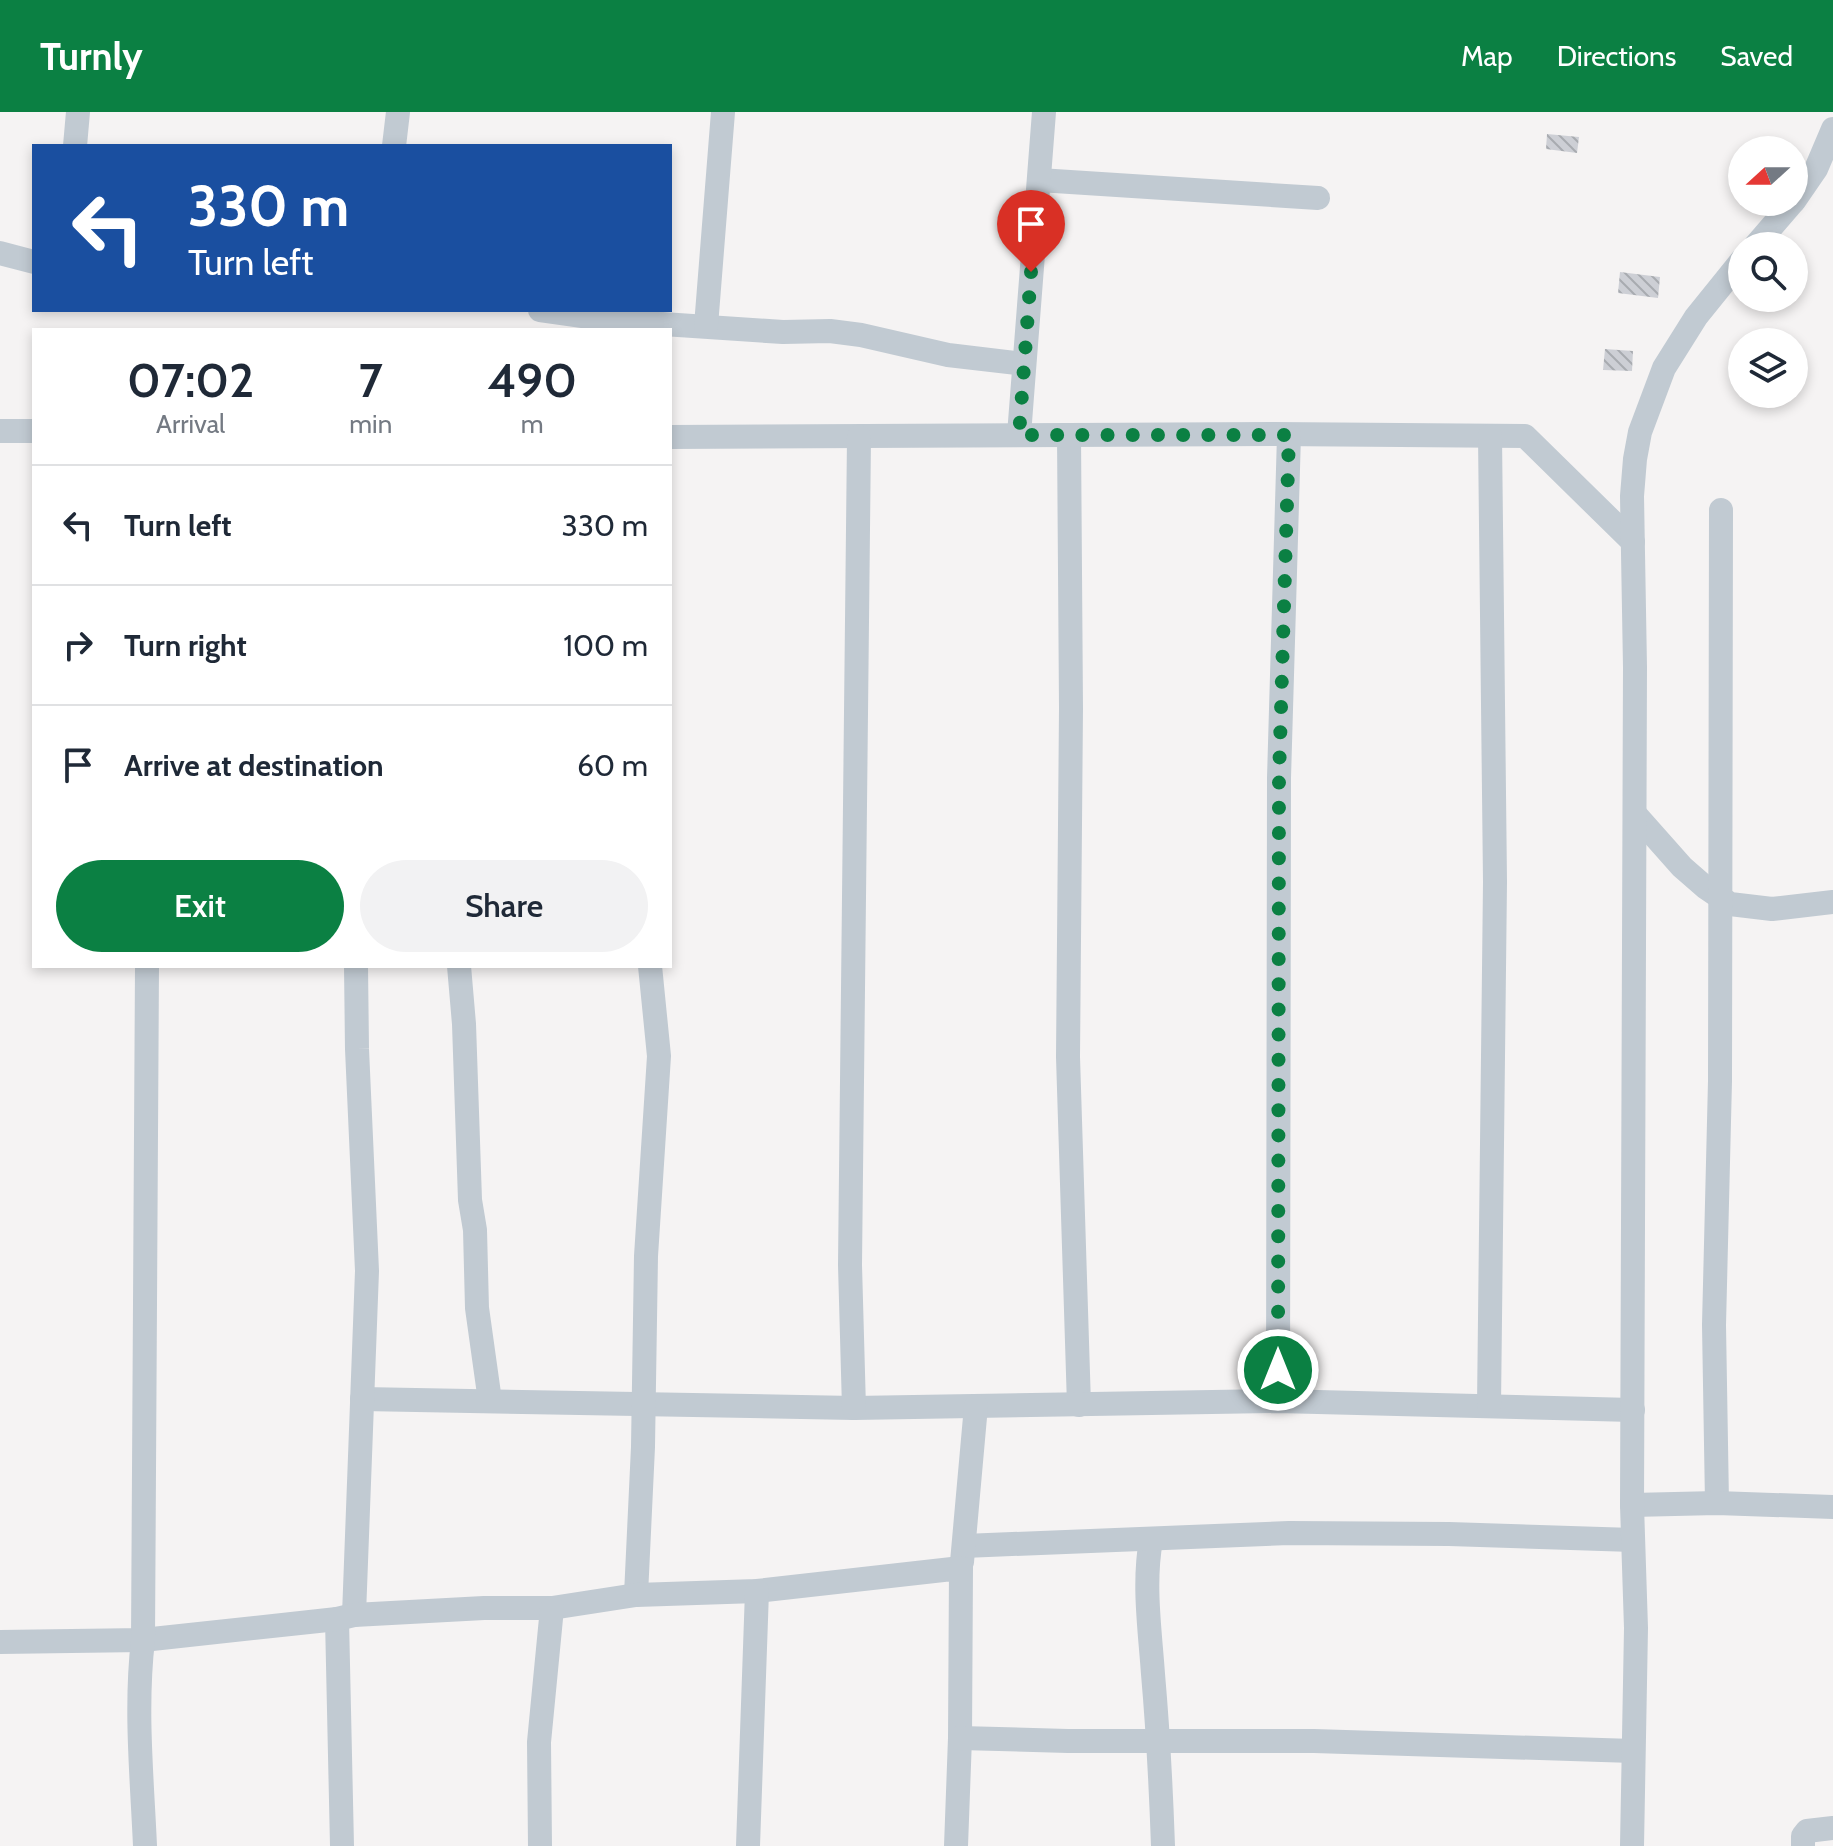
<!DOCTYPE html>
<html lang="en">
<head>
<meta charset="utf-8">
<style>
	body { margin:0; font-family:Cabin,sans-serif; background:#f2f2f3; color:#1f2937; height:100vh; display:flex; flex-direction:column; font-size:30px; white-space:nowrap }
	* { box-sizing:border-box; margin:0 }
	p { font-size:26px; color:#747a83 }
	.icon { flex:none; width:44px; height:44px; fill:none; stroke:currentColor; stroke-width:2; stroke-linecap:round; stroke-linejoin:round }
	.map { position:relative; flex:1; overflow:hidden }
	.details { position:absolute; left:32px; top:216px; width:640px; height:640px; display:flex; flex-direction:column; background:#fff; border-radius:0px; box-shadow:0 4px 12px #0003 }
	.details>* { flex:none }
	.guide { position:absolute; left:32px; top:32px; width:640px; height:168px; border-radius:0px; box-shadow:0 4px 12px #0003; background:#1a4fa0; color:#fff; overflow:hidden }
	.needle { width:52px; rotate:249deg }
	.fabs { position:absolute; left:1728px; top:24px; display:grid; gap:16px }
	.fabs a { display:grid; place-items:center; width:80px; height:80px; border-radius:50%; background:#fff; box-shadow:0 4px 12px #0003; font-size:40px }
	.pin { position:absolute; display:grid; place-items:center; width:68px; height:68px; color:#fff; margin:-82px -34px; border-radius:50% 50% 50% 0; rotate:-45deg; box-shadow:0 0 8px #0007 }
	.pin .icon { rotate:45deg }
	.me { position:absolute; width:88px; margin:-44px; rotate:0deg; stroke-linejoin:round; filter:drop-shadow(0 0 6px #0008) }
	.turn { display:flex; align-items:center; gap:28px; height:168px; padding:0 24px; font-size:36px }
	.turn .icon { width:104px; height:104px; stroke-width:2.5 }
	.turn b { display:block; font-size:56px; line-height:68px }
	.eta { display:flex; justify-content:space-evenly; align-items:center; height:136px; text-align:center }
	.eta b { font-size:48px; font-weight:600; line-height:56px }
	.action { display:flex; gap:16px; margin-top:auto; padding:16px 24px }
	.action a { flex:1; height:92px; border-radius:48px; background:#0b8043; color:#fff; font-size:32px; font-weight:600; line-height:92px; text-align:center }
	.action a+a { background:#f2f2f3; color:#1f2937 }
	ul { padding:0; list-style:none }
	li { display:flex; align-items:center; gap:24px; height:120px; padding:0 24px; border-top:2px solid #e0e1e3 }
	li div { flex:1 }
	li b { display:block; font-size:30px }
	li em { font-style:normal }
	header { display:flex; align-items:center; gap:48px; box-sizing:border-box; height:112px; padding:0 40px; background:#0b8043; color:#fff }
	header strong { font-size:38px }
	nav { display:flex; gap:44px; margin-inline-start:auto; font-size:28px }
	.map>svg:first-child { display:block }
</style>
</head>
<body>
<header>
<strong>Turnly</strong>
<nav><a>Map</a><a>Directions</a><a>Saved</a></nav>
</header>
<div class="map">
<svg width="1833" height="1734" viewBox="0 0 1833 1734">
	<defs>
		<pattern id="building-back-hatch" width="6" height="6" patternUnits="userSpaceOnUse" patternTransform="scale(2)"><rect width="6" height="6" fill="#cdcfd5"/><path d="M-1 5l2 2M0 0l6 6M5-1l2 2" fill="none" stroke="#a8abb0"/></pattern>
	</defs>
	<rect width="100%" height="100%" fill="#f5f3f3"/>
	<g fill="url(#building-back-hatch)">
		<polygon points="1547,22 1579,25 1577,41 1546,37"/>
		<polygon points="1620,160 1660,165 1658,186 1618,181"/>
		<polygon points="1605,237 1633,239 1632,259 1603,258"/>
	</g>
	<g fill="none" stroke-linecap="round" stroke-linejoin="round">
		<g stroke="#c1cad2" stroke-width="24">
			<polyline points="75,34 78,0"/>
			<polyline points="394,34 398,0"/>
			<polyline points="1039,68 1318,86"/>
			<polyline points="1794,89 1816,57 1833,17"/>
			<polyline points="1755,134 1793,90"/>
			<polyline points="0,141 34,150"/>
			<polyline points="540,198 618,209 783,220 830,219 861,223 948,243 1024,252"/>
			<polyline points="706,214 723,0"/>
			<polyline points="0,319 34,319"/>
			<polyline points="1019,323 1044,0"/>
			<polyline points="1069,323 1071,596 1068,945 1079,1293"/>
			<polyline points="670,325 1275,322 1525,324 1633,430"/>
			<polyline points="1635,702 1682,755 1705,775 1730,792 1772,797 1833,790"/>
			<polyline points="459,854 464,912 470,1088 475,1118 477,1196 490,1289"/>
			<polyline points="362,1287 854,1296 1278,1289 1633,1298"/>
			<polyline points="1278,1289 1279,666 1289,323"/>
			<polyline points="1489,1294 1495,770 1490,324"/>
			<polyline points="854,1296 850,1153 859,325"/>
			<polyline points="1717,1391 1714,1213 1720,969 1721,398"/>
			<polyline points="1632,1393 1717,1391 1833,1395"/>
			<path d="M 1151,1428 C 1143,1472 1150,1518 1153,1562 C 1158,1619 1161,1677 1163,1734"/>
			<polyline points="964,1434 1289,1421 1449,1422 1633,1428"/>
			<polyline points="962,1450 976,1294"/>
			<polyline points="636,1483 643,1335 646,1144 659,944 650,854"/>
			<polyline points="354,1503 367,1159 357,937 356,854"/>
			<polyline points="337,1507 342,1734"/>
			<polyline points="0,1530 143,1528 337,1507 354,1503 484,1496 552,1496 636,1483 757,1479 961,1456 960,1626 956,1734"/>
			<polyline points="960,1626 1068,1629 1314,1629 1633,1639"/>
			<path d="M 145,1734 C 142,1666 135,1596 143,1528 L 147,854"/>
			<polyline points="540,1734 539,1630 552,1496"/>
			<polyline points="748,1734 757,1479"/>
			<polyline points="1632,1734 1636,1516 1632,1393 1635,555 1632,384 1635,347 1640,320 1664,256 1696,205 1742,148"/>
			<polyline points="1803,1734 1803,1724 1807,1719 1833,1716"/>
		</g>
	</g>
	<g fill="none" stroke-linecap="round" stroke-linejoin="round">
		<polyline stroke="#0b8043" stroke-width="14" stroke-dasharray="0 25.2" points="1031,160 1019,323 1289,323 1279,666 1278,1258"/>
	</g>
</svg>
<div class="fabs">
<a><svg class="needle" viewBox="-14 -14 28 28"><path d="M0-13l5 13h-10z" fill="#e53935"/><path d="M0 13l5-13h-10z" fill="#747a83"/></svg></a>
<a><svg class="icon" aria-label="search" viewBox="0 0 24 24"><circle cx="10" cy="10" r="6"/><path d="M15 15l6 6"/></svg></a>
<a><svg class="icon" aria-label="layers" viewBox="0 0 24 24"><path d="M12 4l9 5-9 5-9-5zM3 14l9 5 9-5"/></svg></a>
</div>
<div class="pin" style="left:1031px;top:160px;background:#d93025"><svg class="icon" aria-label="arrive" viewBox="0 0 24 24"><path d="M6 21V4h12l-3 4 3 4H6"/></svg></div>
<svg class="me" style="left:1278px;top:1258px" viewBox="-20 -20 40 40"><circle r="17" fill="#0b8043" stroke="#fff" stroke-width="3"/><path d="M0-11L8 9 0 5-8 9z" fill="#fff"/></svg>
<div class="guide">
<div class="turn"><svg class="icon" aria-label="left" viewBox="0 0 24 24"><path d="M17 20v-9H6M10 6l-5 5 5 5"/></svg><div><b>330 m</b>Turn left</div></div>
</div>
<section class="details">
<div class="eta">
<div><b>07:02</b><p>Arrival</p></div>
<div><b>7</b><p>min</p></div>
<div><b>490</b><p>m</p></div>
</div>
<ul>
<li><svg class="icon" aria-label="left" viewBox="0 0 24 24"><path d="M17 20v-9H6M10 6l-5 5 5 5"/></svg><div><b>Turn left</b></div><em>330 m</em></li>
<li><svg class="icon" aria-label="right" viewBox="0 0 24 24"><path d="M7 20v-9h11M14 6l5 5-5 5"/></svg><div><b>Turn right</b></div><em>100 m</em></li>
<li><svg class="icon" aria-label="arrive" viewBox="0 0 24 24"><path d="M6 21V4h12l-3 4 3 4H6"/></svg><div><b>Arrive at destination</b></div><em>60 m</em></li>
</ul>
<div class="action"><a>Exit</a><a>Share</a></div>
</section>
</div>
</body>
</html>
